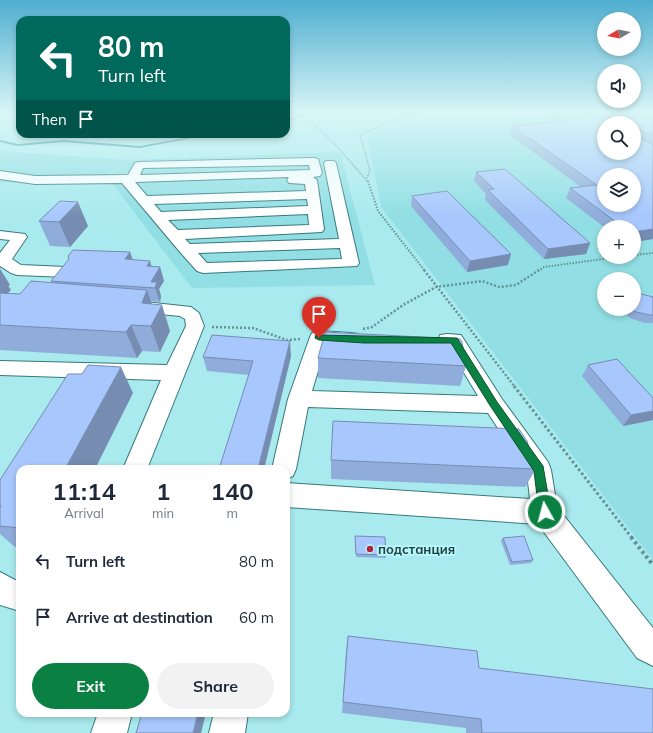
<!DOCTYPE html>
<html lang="en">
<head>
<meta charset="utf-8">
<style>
	body { margin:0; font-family:Mulish,sans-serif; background:#f2f2f3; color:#1f2937; height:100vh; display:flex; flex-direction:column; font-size:15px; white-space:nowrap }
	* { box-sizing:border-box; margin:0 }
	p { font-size:13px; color:#747a83 }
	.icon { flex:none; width:22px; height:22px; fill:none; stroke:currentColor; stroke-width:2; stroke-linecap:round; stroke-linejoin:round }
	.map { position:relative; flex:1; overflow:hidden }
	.details { position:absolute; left:16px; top:465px; width:274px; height:252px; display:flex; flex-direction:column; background:#fff; border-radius:12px; box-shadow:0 2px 6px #0003 }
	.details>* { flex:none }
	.hud { position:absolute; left:16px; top:16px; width:274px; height:122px; border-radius:12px; box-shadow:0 2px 6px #0003; background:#00695c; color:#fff; overflow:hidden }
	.needle { width:26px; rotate:260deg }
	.controls { position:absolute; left:597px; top:12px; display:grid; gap:8px }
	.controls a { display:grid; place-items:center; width:44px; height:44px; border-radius:50%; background:#fff; box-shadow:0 2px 6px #0003; font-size:20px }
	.pin { position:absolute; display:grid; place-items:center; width:34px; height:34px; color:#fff; margin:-41px -17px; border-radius:50% 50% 50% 0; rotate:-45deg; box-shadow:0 0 4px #0007 }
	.pin .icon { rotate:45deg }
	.me { position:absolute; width:44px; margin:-22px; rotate:353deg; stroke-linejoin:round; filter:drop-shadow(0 0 3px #0008) }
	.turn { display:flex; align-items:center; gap:14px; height:84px; padding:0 16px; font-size:18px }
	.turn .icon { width:52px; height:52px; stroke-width:2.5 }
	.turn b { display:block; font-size:28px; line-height:34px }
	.then { display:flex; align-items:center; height:38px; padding:0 16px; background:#0003; gap:8px; font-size:15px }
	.eta { display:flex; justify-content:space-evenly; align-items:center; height:68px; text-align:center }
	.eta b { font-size:24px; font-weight:700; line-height:28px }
	.button { display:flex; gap:8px; margin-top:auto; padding:8px 16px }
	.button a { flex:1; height:46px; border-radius:24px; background:#0b8043; color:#fff; font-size:16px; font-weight:700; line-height:46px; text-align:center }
	.button a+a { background:#f2f2f3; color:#1f2937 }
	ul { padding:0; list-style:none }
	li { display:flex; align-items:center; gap:12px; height:56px; padding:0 16px }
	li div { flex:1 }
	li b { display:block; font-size:15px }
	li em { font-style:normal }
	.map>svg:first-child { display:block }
</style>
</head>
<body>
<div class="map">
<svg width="653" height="733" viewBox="0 0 653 733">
	<rect width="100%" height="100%" fill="#a8eaee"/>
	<g fill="#91dfe4" fill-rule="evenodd">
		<path d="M 439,113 L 653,113 L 653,560 L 381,207 L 367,135 ZM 604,123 L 634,123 L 634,153 L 604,153 ZM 604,175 L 634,175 L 634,205 L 604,205 ZM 604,227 L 634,227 L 634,257 L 604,257 ZM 604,279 L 634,279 L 634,309 L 604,309 Z"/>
		<polygon points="0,151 127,160 340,152 375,285 192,288 108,178 120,166 103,178 0,183"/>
	</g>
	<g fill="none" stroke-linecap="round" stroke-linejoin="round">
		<g fill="#12868c" fill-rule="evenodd">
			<polygon points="310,113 313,113 286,122 286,120"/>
			<polygon points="208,134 213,134 140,148 63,142 18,146 0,142 0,140 18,144 63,140 140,146"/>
		</g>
		<g stroke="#37787c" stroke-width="2">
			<g id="minor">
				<path d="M 314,158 L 318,159 L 322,173 L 320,176 L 313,177 L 317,180 L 324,229 L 322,232 L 185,239 L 190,244 L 339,239 L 324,163 L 326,161 L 334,161 L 336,163 L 359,263 L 357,266 L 203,273 L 197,271 L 180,252 L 122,183 L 35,184 L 0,179 L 0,171 L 35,176 L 128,175 L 135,163 L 139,162 ZM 309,165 L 310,170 L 140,175 L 143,168 ZM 289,177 L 287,180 L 289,183 L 305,184 L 306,191 L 147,196 L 135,182 ZM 307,199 L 308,206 L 161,212 L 154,204 ZM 308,214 L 309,225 L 178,230 L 168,220 ZM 340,248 L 342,259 L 207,263 L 198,253 Z"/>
				<polygon points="0,231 25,234 27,237 12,259 21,265 66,267 72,269 74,272 72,275 66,277 17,275 11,273 0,266 0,253 10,240 0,239"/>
				<polygon points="136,301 191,307 199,313 204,326 147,469 123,469 161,380 0,375 0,361 167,365 186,326 185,319 180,316 130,311 127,307 130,303"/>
				<polygon points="319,331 351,333 358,334 360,339 358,344 351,345 326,344 312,391 478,396 448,346 440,345 438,340 440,335 447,334 461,335 502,399 548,462 551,470 557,507 653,628 653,666 637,658 538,524 286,507 286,483 530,499 527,473 488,413 308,407 296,469 293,476 286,479 286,469 272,469 288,399 310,337 312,333"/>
				<polygon points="0,572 15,580 20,581 20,611 0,605"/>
				<polygon points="98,713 132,713 127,733 91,733"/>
				<polygon points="214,713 248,713 245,733 209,733"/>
			</g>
		</g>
		<g stroke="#649395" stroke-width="1.5" stroke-dasharray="1 1" stroke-linecap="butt">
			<polyline points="301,113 333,142 368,182"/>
			<polyline points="367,178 370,170 360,135 397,119 416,113"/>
		</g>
		<g stroke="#649395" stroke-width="2" stroke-dasharray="1.5 1.5" stroke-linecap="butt">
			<polyline points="368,181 378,211 425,271"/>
			<polyline points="634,255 653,253"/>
			<polyline points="538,271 544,267 618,257"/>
		</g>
		<g stroke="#649395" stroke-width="2.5" stroke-dasharray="2 2" stroke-linecap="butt">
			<polyline points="424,270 515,387"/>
			<polyline points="212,327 253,328 287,340 301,339"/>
			<polyline points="363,329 372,327 403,305 436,287 482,281 499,287 516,285 539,270"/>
		</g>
		<polyline stroke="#649395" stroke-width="3" stroke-dasharray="2.5 2.5" stroke-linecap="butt" points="514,386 632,538"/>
		<polyline stroke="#649395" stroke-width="4" stroke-dasharray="3 3" stroke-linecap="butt" points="631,537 653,565"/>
		<use href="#minor" fill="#fff" fill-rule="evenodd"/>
	</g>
	<g fill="#90acda">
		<polygon points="548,113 582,113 603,120 606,113 653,113 653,239 634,242 634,227 604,227 566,198 570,188 581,187 510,135 512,126 550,123 545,120"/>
		<polygon points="476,172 590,243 586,254 544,259 485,200 486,194 474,181"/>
		<polygon points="412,196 508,265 467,272 411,206"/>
		<polygon points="60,201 88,226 70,247 50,246 39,221"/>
		<polygon points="130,252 132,260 151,266 160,267 164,281 159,289 161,296 160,302 151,301 152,304 170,331 160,352 142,351 137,358 0,350 0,269 10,285 8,286 11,290 7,293 20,294 52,283 51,281"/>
		<polygon points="653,297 653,323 645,323 632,319 622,312 620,309 634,309"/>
		<polygon points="291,356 264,469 219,469 249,375 207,371 203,357"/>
		<polygon points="318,358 466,366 460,386 318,378"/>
		<polygon points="588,365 653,398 653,420 623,426 582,376"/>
		<polygon points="133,393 20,469 20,548 15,547 0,534 0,480"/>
		<polygon points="331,460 536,469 525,487 331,479"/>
		<polygon points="355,536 386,555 386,558 356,557"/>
		<polygon points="503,538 533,560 531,563 510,565 501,541"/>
		<polygon points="348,636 479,668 653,733 466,733 466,728 342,713 346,652"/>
	</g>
	<g fill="#768cb1">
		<polygon points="78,202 88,226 70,247 59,222"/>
		<polygon points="653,229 653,239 634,242 634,232"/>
		<polygon points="590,243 586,254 544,259 548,249"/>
		<polygon points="130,252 135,266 125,259"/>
		<polygon points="511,254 508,265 467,272 470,261"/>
		<polygon points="150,261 154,275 147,266"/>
		<polygon points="160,267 164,281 159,289 161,296 160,302 155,288 151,282"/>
		<polygon points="0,269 10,285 8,286 11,290 0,301"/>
		<polygon points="147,290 156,316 162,305 170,331 160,352 142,303"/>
		<polygon points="131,325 142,351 137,358 126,332"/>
		<polygon points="290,341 291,356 264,469 258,469"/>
		<polygon points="121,367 133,393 95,469 65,469"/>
		<polygon points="653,411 653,420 623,426 631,415"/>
		<polygon points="198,713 206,713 201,733 193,733"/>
	</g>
	<g fill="#a8c8fd" stroke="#768cb1" fill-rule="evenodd">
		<path d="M 551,113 L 589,113 L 608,122 L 611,114 L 609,113 L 653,113 L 653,135 L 638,129 L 637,137 L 653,145 L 653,229 L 634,232 L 634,227 L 623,227 L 570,188 L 597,185 L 512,126 L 565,121 ZM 604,123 L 634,123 L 634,153 L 604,153 ZM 604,175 L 634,175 L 634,205 L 604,205 Z"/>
		<polygon points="505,169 590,243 548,249 488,190 494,189 476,172"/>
		<polygon points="447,191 511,254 470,261 412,196"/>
		<polygon points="60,201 78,202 59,222 39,221"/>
		<polygon points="73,250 130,252 125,259 150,261 147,266 160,267 151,282 157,282 155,288 51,281 69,259 68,256"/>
		<polygon points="31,281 147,290 142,303 162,305 151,326 131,325 126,332 0,325 0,293 20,294"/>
		<polygon points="634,292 653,297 653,315 650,315 636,312 633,309 634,309"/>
		<polygon points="325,332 460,339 462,342 466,366 318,358"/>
		<polygon points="212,335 290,341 258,469 219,469 253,361 203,357"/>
		<polygon points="617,359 653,398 653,411 631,415 588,365"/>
		<polygon points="88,365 121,367 65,469 20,469 20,528 0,526 0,508 1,506 0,506 0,480 68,374 82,374"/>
		<polygon points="333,421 519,429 527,441 536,469 331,460"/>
		<polygon points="355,536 385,537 386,555 356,554"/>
		<polygon points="524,536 533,560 512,562 503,538"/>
		<polygon points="348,636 477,651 479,668 653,689 653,733 482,733 481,719 343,702"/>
		<polygon points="142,713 198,713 193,733 136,733"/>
	</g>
	<linearGradient id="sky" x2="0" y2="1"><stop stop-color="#4faed0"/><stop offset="0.52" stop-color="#d8f6f7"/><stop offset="1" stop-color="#d8f6f7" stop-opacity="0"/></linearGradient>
	<rect width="653" height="216" fill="url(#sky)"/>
	<polygon fill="#0b8043" stroke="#07532c" points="316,335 457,338 497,402 543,466 551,512 549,516 545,518 541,516 539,512 534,471 491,407 451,343 364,343 319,340 315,338"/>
	<circle fill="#b52335" stroke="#b5f8fc" stroke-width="1.5" cx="370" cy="549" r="4"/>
	<g text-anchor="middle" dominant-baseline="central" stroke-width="4" stroke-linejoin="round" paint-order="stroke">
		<g font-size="13" font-weight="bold" fill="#223e3f" stroke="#b5f8fc" text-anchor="start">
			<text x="378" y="549">подстанция</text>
		</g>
	</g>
</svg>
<div class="controls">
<a><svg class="needle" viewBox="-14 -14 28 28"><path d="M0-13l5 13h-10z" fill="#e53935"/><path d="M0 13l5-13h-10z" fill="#747a83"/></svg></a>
<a><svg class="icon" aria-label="sound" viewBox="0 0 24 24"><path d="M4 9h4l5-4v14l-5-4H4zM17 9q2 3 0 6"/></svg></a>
<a><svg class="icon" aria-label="search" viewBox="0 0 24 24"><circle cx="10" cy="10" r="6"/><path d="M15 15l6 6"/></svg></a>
<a><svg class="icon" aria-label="layers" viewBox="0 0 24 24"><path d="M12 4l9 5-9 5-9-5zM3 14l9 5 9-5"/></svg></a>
<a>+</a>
<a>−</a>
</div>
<div class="pin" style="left:319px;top:338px;background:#d93025"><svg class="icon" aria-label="arrive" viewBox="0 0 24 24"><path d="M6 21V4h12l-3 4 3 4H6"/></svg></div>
<svg class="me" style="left:545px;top:512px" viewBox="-20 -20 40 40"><circle r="17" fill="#0b8043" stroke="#fff" stroke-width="3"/><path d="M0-11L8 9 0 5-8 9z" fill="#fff"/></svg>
<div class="hud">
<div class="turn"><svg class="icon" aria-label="left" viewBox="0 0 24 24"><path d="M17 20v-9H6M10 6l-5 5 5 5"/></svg><div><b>80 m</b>Turn left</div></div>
<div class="then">Then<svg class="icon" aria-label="arrive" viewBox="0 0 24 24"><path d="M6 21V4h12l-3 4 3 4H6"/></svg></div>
</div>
<section class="details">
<div class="eta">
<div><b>11:14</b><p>Arrival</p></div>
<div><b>1</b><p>min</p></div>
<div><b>140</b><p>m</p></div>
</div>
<ul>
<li><svg class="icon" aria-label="left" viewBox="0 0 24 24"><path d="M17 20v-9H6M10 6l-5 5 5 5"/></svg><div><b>Turn left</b></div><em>80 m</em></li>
<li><svg class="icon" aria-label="arrive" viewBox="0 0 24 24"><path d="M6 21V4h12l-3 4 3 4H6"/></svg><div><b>Arrive at destination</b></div><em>60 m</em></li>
</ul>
<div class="button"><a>Exit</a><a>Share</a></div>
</section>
</div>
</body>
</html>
